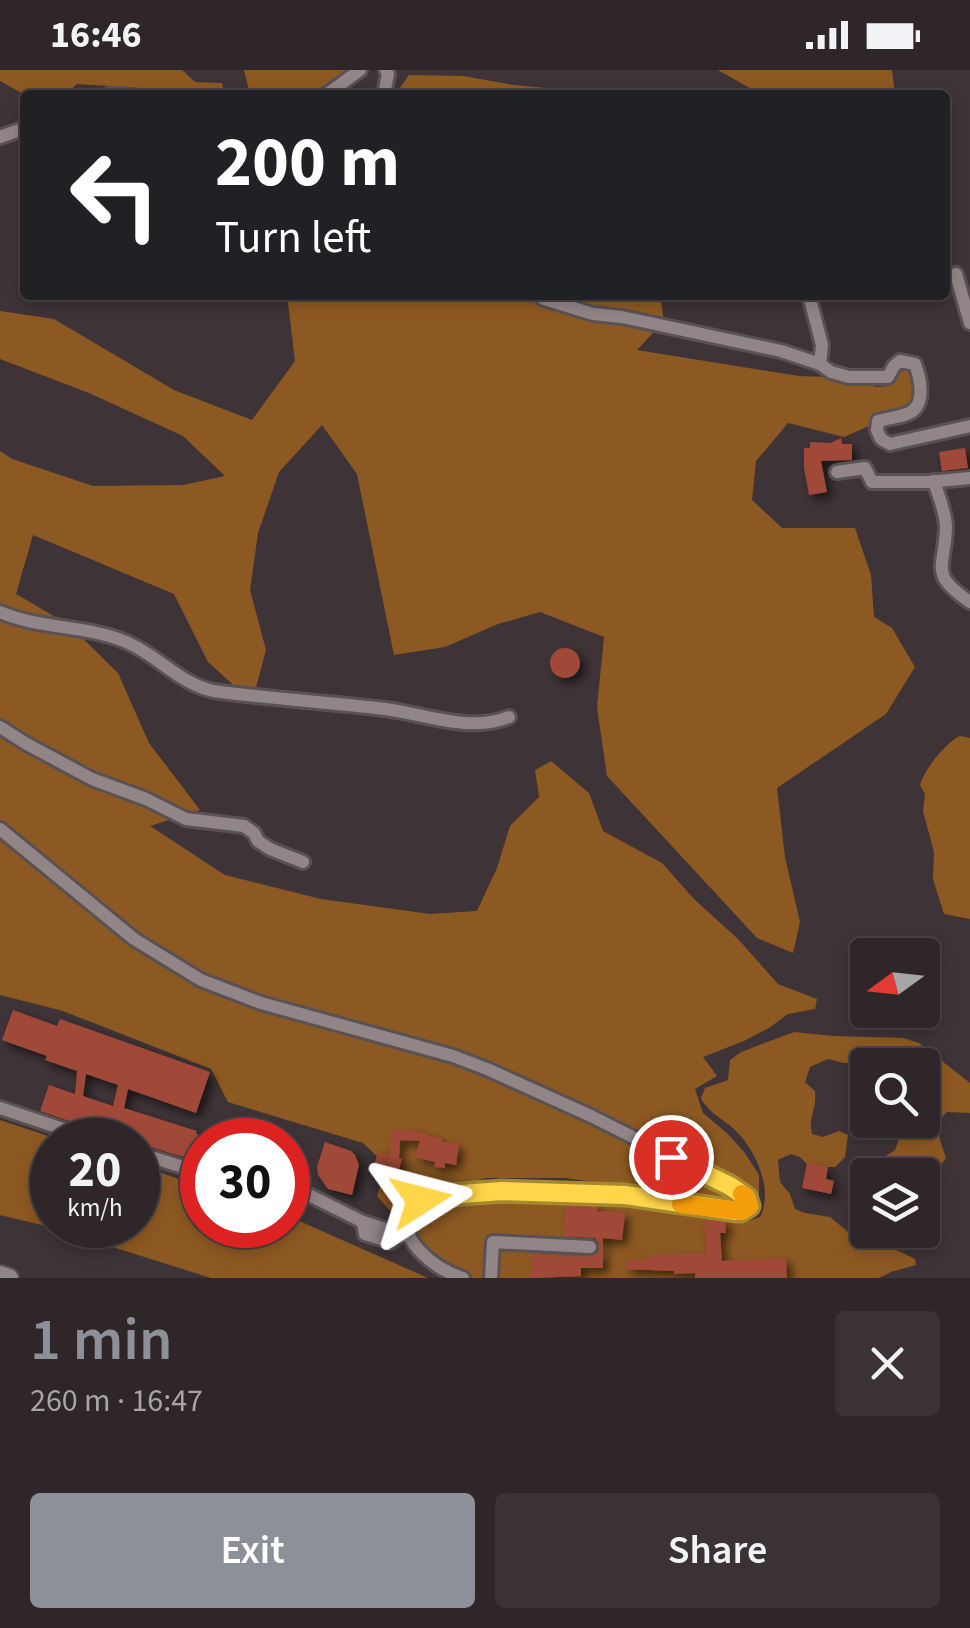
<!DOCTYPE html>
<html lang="en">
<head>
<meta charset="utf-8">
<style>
	body { margin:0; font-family:"Source Sans 3",sans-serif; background:#3a3234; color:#f1f3f6; height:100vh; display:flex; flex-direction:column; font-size:38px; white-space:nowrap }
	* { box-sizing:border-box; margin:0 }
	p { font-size:32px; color:#a7a5a8 }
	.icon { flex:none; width:55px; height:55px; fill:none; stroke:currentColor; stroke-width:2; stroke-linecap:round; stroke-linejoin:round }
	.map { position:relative; height:1208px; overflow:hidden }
	.sheet { display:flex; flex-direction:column; background:#2e2628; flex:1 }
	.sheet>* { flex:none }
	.banner { position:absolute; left:20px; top:20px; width:930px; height:210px; border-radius:10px; box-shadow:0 5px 15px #0003,0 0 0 2px #494345; background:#202124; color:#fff; overflow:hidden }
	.needle { width:65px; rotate:255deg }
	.tools { position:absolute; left:850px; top:868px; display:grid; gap:20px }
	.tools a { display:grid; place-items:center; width:90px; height:90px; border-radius:10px; background:#2e2628; box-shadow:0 5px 15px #0003,0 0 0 2px #494345; font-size:50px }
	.speed { position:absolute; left:30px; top:1048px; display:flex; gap:20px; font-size:50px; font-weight:700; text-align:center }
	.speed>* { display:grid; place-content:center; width:130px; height:130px; border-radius:50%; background:#2e2628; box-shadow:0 5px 15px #0003,0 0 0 2px #494345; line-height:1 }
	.speed small { font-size:25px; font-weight:400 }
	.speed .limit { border:15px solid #d22; background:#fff; color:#111 }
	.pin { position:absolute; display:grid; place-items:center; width:85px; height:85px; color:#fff; margin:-42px; border:5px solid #fff; border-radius:50%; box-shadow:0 2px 10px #0007 }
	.me { position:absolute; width:110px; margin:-55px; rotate:81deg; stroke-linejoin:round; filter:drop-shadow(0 0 8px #0008) }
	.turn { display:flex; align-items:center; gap:35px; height:210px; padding:0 30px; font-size:45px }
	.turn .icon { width:130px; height:130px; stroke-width:2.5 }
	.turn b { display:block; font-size:70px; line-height:85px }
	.round { display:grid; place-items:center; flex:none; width:105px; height:105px; border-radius:10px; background:#3a3234 }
	.headline { display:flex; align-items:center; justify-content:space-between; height:170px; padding:0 30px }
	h1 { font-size:60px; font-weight:600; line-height:75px; color:#8c9099 }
	.action { display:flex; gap:20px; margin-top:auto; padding:20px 30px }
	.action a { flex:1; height:115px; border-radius:10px; background:#8c9099; color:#fff; font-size:40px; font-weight:600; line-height:115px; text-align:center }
	.action a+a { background:#3a3234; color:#f1f3f6 }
	.status { display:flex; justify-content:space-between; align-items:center; height:70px; padding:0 50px; background:#2e2628; direction:ltr }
	.status svg { height:28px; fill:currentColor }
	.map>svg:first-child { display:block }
</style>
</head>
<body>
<div class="status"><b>16:46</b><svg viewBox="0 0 49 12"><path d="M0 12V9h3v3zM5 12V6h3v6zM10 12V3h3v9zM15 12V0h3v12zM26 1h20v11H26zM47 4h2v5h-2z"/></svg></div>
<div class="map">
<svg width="970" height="1208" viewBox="0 0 970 1208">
	<defs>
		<filter id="shadow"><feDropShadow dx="5" dy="5" stdDeviation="5" flood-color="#0009"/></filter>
	</defs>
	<rect width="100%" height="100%" fill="#3e3336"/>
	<g fill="#8d5922">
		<polygon points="0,0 182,0 195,12 222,13 225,25 158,25 139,18 77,14 64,25 25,25 0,11"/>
		<path d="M 244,0 L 352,0 C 317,29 293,27 250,24 Z"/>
		<polygon points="718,0 892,0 895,25 762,25"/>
		<polygon points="409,5 463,6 514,15 622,25 395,25"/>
		<polygon points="287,225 660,225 664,251 637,280 799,306 825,307 877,317 889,316 898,302 910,298 917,313 915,324 907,335 878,346 871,355 844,367 788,353 756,391 752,430 782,458 855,458 871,505 874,547 892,558 915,597 886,644 777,718 785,787 800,852 793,883 757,868 607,706 597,637 604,567 540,542 498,554 445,577 394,585 357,404 322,355 279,402 258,463 250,520 266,580 252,632 208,592 174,524 33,465 16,524 69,555 118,603 149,673 200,740 150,756 225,805 321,829 430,844 477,841 497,798 510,756 539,727 535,700 551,691 589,723 603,761 662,793 694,829 738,869 778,914 817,929 815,939 788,944 769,958 744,971 703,987 717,1006 695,1019 703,1043 728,1064 745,1083 759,1105 759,1131 722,1132 683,1128 662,1122 565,1108 486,1108 413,1130 401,1142 392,1143 377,1126 387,1096 363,1073 228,1032 211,999 63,941 0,925 0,381 12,389 93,416 183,415 225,406 183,366 89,323 0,289 0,241 54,249 174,320 252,350 295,291"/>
		<path d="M 960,666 L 970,668 L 970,849 L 944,844 L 933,809 L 934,782 L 923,741 L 925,724 L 920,715 C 923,701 947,671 960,666 Z"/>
		<path d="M 794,962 L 833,966 L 903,968 L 919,973 L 970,1013 L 970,1043 L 947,1042 C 932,1055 941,1072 946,1088 L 923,1119 L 922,1105 L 876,1105 L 884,1087 L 895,1080 L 900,1066 L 893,1058 L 880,1061 L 873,1054 L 875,1050 L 922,1050 L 922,995 L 891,993 L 844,993 L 828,989 L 810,997 L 805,1012 L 815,1021 C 817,1040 808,1046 812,1064 L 823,1067 L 839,1061 L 848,1065 L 845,1087 L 835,1097 L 810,1097 L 800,1087 L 791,1084 L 778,1090 L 780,1112 L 790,1124 L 795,1139 L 805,1143 L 830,1147 L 858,1170 L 886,1170 L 890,1177 L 915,1189 L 916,1195 L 891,1202 L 879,1208 L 464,1208 C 445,1197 432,1180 413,1168 L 410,1155 L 415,1145 C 477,1117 543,1133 608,1136 C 619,1136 629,1135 640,1136 C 676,1141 712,1146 748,1151 L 760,1147 C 774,1120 756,1081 736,1061 C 724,1049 709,1044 701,1028 L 705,1018 L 728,1010 L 730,990 L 741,982 Z"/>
		<polygon points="0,1050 60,1070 52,1070 52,1155 138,1155 138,1095 202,1117 202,1155 288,1155 288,1146 428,1208 211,1208 46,1156 0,1145"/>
	</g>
	<g fill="#a14839" fill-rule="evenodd" filter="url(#shadow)">
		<polygon points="841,368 842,374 852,374 852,390 821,391 827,422 809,425 804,398 804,378 810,378 810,372 831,373"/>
		<polygon points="965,378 968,398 942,401 939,382"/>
		<circle cx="565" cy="593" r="15"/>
		<path d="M 13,940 L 57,956 L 60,949 L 210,1002 L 196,1043 L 128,1019 L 124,1038 L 197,1061 L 196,1064 L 202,1066 L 202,1093 L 138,1073 L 138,1070 L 117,1070 L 118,1065 L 101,1062 L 40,1041 L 49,1015 L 75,1024 L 77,1001 L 45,990 L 47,986 L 2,970 ZM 86,1004 L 118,1015 L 113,1036 L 83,1026 Z"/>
		<polygon points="400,1059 414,1061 442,1069 442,1072 459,1074 456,1095 445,1093 445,1098 434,1097 435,1092 415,1087 420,1071 400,1070 399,1088 402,1089 394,1117 379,1113 381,1105 372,1102 378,1082 389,1085 391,1061 400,1062"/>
		<polygon points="325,1072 351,1081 355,1085 359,1095 352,1125 328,1119 318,1105 317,1097"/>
		<polygon points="807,1093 828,1097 826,1109 834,1111 831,1124 802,1118"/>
		<polygon points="566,1133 598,1134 597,1141 625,1143 622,1170 603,1168 603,1198 581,1198 581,1206 531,1208 532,1184 589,1187 599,1182 599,1173 595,1168 563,1166"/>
		<polygon points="704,1147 725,1150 726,1163 720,1163 722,1191 786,1188 787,1208 695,1208 695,1203 674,1204 674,1201 626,1199 626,1190 650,1189 650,1185 706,1183"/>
	</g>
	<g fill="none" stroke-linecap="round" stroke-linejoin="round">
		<g stroke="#595153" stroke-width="18">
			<g id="minor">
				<polyline points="109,25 124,25"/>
				<polyline points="326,25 360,0"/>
				<polyline points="384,25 388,4 386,0"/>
				<polyline points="0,67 25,58"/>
				<polyline points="956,204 970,253"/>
				<path d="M 539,225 L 544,229 L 593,244 L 622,247 L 781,281 L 820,294 L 831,302 L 849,307 L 888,307 L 894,296 L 900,291 L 915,294 C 920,307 926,333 911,342 C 903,347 888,348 878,351 L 877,360 L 881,369 L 890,374 L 970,356"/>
				<polyline points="809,225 822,275 820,294"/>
				<polyline points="837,402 865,398 872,412 929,412 970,408"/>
				<path d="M 934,411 C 938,425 946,443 946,457 C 945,499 928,503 970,532"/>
				<path d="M 0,542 C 39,559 84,555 124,571 C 157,584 179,614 214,621 C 271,629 328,632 385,639 C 425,644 470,663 509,647"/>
				<polyline points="0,657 25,673 92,709 146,729 186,749 244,756 254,763 258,771 270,779 303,792"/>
				<path d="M 0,759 L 134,869 L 201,910 L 261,933 L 453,986 L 487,999 L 591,1046 L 730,1116 L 749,1131 L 749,1136 L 741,1141 C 703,1139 666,1130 628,1125 C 608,1123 587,1124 567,1123 C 532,1122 453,1116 422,1130 C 399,1141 405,1165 419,1180 C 431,1193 447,1203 463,1208"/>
				<polyline points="0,1038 96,1070"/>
				<polyline points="138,1083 202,1103"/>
				<polyline points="288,1118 309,1125 363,1152 407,1166"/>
				<polyline points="363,1152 365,1164 391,1172 402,1164"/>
				<polyline points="491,1208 493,1172 590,1177"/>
			</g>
		</g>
		<g stroke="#595153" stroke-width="22">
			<polyline id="tertiary" points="0,1205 9,1208"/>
		</g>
		<use href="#minor" stroke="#928588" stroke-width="12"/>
		<use href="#tertiary" stroke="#928588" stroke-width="18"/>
	</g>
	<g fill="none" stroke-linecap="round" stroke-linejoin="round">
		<g stroke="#a68a30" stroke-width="25">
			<polyline id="route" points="421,1130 436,1126 502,1121 625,1125 736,1141 741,1141 749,1136 746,1127 730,1116 671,1087"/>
		</g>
		<use href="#route" stroke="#ffd54a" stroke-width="18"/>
		<polyline stroke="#f59e0b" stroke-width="18" points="681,1134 741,1141 749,1136 746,1127 742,1124"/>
	</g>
</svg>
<div class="tools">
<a><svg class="needle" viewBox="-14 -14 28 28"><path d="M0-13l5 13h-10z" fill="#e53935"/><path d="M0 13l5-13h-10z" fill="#a7a5a8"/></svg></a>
<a><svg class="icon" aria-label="search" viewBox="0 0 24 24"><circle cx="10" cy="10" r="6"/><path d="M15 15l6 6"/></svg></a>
<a><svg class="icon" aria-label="layers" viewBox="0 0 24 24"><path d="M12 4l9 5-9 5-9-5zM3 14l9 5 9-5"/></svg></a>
</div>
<div class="speed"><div>20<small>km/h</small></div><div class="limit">30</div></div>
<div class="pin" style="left:671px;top:1087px;background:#d93025"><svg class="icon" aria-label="arrive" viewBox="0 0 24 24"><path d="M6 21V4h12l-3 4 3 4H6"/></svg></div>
<svg class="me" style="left:421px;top:1130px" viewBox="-20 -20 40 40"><path d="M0-17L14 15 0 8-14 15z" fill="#ffd54a" stroke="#fff" stroke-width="4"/></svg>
<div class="banner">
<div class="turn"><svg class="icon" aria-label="left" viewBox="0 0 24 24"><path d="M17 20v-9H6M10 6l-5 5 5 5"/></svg><div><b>200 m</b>Turn left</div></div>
</div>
</div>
<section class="sheet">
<div class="headline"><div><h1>1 min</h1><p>260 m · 16:47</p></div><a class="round"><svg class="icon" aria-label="close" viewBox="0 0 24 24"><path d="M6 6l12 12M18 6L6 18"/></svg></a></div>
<div class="action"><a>Exit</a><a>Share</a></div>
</section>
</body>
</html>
